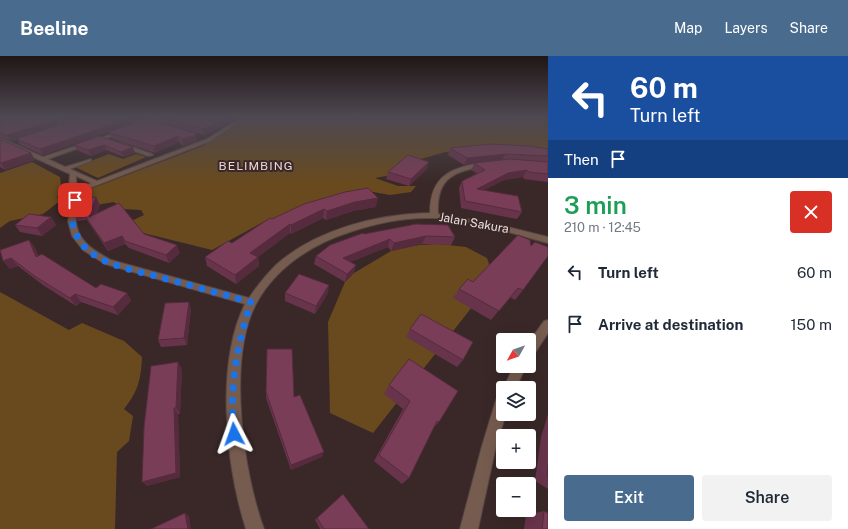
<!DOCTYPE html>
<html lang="en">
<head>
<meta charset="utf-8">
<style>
	body { margin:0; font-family:"Public Sans",sans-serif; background:#f2f2f3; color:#1f2937; height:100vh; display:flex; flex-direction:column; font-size:15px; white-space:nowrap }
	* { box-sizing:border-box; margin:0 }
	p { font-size:13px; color:#747a83 }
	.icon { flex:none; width:22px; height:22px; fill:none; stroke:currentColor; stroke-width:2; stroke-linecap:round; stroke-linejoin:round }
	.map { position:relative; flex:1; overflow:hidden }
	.sheet { display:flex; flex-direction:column; background:#fff; width:300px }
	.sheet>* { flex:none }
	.top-card { background:#1a4fa0; color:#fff; overflow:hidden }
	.needle { width:26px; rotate:230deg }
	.controls { position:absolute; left:496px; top:277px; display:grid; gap:8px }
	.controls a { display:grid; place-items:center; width:40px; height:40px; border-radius:4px; background:#fff; box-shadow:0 4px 16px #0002; font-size:20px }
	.pin { position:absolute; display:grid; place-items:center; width:34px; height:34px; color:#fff; margin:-17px; border-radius:8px; box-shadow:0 2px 6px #0006 }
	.me { position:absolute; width:44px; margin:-22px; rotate:356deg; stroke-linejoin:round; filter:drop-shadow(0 0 3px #0008) }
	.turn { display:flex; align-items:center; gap:14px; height:84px; padding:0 16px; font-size:18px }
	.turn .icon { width:52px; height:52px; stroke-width:2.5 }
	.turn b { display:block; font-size:28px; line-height:34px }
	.then { display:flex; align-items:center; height:38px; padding:0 16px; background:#0003; gap:8px; font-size:15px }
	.round { display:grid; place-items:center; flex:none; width:42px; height:42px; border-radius:4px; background:#f2f2f3 }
	.head { display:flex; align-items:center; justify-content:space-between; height:68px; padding:0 16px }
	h1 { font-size:24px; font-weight:600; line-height:30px; color:#1e9e55 }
	.action { display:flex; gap:8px; margin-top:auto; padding:8px 16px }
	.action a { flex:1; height:46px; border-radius:4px; background:#496c8e; color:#fff; font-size:16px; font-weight:600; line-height:46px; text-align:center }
	.action a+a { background:#f2f2f3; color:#1f2937 }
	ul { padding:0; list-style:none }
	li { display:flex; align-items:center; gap:12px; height:52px; padding:0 16px }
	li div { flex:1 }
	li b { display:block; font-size:15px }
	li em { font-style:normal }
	header { display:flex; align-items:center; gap:24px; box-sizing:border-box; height:56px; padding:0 20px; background:#496c8e; color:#fff }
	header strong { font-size:19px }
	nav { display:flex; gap:22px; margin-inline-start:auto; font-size:14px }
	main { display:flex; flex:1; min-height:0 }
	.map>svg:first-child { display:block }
</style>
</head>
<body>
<header>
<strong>Beeline</strong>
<nav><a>Map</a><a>Layers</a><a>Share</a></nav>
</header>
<main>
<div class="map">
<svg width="548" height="473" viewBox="0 0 548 473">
	<rect width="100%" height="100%" fill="#392827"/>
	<g fill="#684a1e">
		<polygon points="249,61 341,61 355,63 361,61 548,61 548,97 486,92 445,96 414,105 402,104 396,109 402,114 397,118 375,122 398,130 416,130 411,136 390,139 368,135 274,169 267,164 212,194 127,173 127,167 144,159 141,154 122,153 114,146 78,152 81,139 90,133 203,90"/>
		<polygon points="109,98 123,103 136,98 146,101 98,122 75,111"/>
		<polygon points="32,106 60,121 62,137 57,141 60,145 43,158 10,165 0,172 0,117"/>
		<polygon points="439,188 466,191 487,202 494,223 373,377 330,357 328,266 345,226 354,217 391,195 419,189"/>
		<path d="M 0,236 L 69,274 L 82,267 L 124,285 L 142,301 C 141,323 138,336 124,353 L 133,360 L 129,385 L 117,396 L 115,473 L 0,473 Z"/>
	</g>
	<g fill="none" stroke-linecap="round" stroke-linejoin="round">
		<g stroke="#554544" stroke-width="2">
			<g id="minor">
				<polygon points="40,61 47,61 70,70 66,71"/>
				<polygon points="155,61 162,61 141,69 137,68"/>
				<path d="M 242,61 L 247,61 L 211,85 L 87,133 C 74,147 71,171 85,186 C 92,194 102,199 111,204 L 249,242 C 257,230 266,219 276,209 C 316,173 378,158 430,157 C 430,119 452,111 486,106 L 489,108 L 488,109 C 456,116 436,119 438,158 L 492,167 L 548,181 L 548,187 C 510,177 472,164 433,162 C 405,161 376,167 350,176 C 312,188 275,212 256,248 C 227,303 243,416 264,473 L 246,473 C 226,411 215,308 245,248 L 105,208 L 83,194 L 72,180 L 68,165 L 72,145 L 69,130 L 70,118 L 0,86 L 0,82 L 43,101 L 124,74 L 124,76 L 48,103 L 65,111 L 91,103 L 91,105 L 70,113 L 97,125 L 207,83 ZM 76,120 L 91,127 L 83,131 L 77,137 Z"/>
				<polygon points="121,87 152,98 153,99 148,100 119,90 118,89"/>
				<polygon points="548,264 548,277 533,300 529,301 529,286 544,265"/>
				<polygon points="514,310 526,310 516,332 503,333"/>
				<polygon points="503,338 503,358 506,358 496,390 478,473 460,473 482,390 496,344 498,339"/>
			</g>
		</g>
		<use href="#minor" fill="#765c4f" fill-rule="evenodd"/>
	</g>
	<g fill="#68344b" fill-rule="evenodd">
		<path d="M 0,61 L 152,61 L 146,63 L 197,85 L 183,90 L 179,86 L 155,97 L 111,82 L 108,76 L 43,99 L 20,89 L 17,84 L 11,85 L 1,81 L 0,81 ZM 55,63 L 66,66 L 59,69 L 57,64 Z"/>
		<polygon points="156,61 162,61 232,65 204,79 157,65"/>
		<polygon points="99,80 135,97 124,101 106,94 91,100 77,94 74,89"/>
		<polygon points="0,83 31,97 35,104 5,114 0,111"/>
		<polygon points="450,92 548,93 548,126 524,123 523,121 504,124 484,134 522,156 517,163 461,152 459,132 462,125 477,117 471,114 474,108 464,109 448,99"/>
		<polygon points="427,113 409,130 386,123 388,116"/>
		<polygon points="96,141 100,149 97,157 144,178 180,197 169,207 129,192 125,188 108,195 87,164 78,165 73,157"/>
		<polygon points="304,148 376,151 353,155 326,164 323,162 291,178 290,177 258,201 259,210 236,228 207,210 205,201 232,187 272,163"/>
		<polygon points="51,161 56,169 42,180 20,176 15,169"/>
		<polygon points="364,178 455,181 451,189 422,188 391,195 388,191 350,206 354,217 345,226 314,208 316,200"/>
		<polygon points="518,179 523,234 515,244 510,241 491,264 453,242 459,233 473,226"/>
		<polygon points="29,184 35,192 38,199 96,232 127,237 131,245 118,259 81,246 76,250 43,229 18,210 10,213 3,205"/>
		<polygon points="285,237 328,237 315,258 285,245"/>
		<polygon points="191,253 187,289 161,291 158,284"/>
		<polygon points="410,273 463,304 457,311 406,281"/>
		<polygon points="182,313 180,358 178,358 180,421 147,430"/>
		<polygon points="389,329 439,366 434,371 409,422 402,428 374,405 403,353 384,338"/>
		<polygon points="266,336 322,401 291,414 266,342"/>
		<polygon points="548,358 548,433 535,425 541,381"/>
		<polygon points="544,455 548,473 524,473 526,459"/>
		<polygon points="317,462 369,473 320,473 315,464"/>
	</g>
	<g fill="#552b3d">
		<polygon points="64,61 90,61 67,66"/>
		<polygon points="134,61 152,61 109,76 108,76 43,99 40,93"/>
		<polygon points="229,61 232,61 232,65 204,79 203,73"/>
		<polygon points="57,64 59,70 11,85 7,79"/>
		<polygon points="196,79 197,85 183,90 182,83"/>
		<polygon points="178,80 179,86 155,97 154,90"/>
		<polygon points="104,89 106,94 91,100 88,94"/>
		<polygon points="133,91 135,97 124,101 121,96"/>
		<polygon points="31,97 35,104 5,114 1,107"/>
		<polygon points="506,98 502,104 464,109 467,102"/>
		<polygon points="429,106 427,113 409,130 411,123"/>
		<polygon points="527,114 523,121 504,124 473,140 477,133 508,117"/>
		<polygon points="96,141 100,149 93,168 89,161"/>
		<polygon points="378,142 376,151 353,155 326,164 327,155 355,146"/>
		<polygon points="324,153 323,162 291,178 291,169"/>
		<polygon points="51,161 56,169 42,180 37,172"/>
		<polygon points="290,168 290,177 251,206 250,197"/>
		<polygon points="122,180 125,188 108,195 104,187"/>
		<polygon points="426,180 422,188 391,195 394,187"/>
		<polygon points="390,183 388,191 341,210 343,202"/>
		<polygon points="29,184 35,192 42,208 36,201"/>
		<polygon points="177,189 180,197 169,207 166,199"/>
		<polygon points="258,201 259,210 236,228 235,219"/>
		<polygon points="11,202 18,210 10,213 3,205"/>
		<polygon points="356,209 354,217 345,226 347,218"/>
		<polygon points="329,229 328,237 315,258 316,250"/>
		<polygon points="127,237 131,245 118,259 113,251"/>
		<polygon points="75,238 81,246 76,250 70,242"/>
		<polygon points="189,246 191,253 187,289 184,282"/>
		<polygon points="178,306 182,313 180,358 176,352"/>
		<polygon points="174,352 178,358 180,421 147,430 142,426"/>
		<polygon points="324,396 322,401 291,414 291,409"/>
		<polygon points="185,457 189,460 191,473 188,473"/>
	</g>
	<g fill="#793d57" stroke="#552b3d">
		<polygon points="0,61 48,61 57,64 7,79 0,76"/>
		<polygon points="82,61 134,61 40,93 16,83"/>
		<polygon points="162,61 229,61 203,73"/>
		<polygon points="147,63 195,77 196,79 182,83 178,80 154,90 108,76"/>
		<polygon points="99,80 133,91 121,96 104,89 88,94 74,89"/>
		<polygon points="0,83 31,97 1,107 0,107"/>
		<polygon points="492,88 529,90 548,93 548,100 506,98 467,102 450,92"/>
		<polygon points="408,99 429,106 411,123 388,116"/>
		<polygon points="510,103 548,106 548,118 529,116 527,114 508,117 477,133 518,140 522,156 465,145 462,125 485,114 474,107"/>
		<polygon points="368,132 378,142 355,146 327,155 324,153 291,169 290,168 250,197 258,201 235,219 205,201 228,185 232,187 270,162 272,163 304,148 345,136"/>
		<polygon points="96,141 89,161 119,147 144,178 177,189 166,199 125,185 122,180 104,187 82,156 73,157 80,143"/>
		<polygon points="29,158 51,161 37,172 15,169"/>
		<polygon points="416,168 448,169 455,181 426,180 394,187 390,183 343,202 356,209 347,218 316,200 330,189 363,177 364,178"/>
		<polygon points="518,179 530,184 531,190 535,186 548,191 548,200 523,234 518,232 499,255 459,233 468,223 473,226"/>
		<polygon points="29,184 36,201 42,198 96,232 101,228 127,237 113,251 75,238 70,242 36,221 11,202 3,205 0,194"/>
		<polygon points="299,218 329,229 316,250 285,237"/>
		<polygon points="189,246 184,282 158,284 165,247"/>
		<polygon points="421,258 473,286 463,304 410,273"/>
		<polygon points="267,293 292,293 294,341 300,339 324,396 291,409 266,336"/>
		<polygon points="409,303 458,335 439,366 437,365 409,422 379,399 410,345 389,329"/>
		<polygon points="178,306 176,352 174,352 176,417 142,426 144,371 151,310"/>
		<polygon points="548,409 548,422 547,421"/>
		<polygon points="343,438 369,473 324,473 317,462"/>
		<polygon points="544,455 548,457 548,473 542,473"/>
		<polygon points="185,457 188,473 151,473"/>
	</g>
	<linearGradient id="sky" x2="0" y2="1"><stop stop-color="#1f1615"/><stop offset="0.48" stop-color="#4e4852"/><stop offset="1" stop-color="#4e4852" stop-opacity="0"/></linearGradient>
	<rect width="548" height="127" fill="url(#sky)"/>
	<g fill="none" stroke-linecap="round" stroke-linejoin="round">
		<path stroke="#1a73e8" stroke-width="7" stroke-dasharray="0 12.6" d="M 75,144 C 66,161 76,185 90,196 C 108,210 137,215 159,221 C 190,229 220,238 251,246 C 237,288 229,333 234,378"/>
	</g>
	<g text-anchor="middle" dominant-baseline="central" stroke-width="4" stroke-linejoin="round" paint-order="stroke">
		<g font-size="12" letter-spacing="1" fill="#ecd5d4" stroke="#392827">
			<text x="256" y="110">BELIMBING</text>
		</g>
		<g font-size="12" fill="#ebdfde" stroke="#392827">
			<text transform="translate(474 167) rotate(10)">Jalan Sakura</text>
		</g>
	</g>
</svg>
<div class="controls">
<a><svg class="needle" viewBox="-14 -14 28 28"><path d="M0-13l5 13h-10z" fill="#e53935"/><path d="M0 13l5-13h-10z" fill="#747a83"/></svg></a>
<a><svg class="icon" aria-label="layers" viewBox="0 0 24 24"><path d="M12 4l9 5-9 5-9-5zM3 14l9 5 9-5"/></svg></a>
<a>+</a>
<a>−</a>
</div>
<div class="pin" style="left:75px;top:144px;background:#d93025"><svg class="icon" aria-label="arrive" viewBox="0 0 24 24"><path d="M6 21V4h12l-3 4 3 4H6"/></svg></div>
<svg class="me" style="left:234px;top:378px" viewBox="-20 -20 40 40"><path d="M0-17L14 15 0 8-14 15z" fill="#1a73e8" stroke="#fff" stroke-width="4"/></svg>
</div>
<section class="sheet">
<div class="top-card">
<div class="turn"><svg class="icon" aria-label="left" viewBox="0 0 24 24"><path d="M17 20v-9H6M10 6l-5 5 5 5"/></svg><div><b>60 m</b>Turn left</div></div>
<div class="then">Then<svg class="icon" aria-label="arrive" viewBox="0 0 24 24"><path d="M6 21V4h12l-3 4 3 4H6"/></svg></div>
</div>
<div class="head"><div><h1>3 min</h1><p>210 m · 12:45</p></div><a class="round" style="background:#d93025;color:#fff"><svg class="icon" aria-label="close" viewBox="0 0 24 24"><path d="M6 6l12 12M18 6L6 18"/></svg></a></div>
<ul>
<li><svg class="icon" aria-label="left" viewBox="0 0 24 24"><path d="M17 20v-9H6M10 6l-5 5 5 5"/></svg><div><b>Turn left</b></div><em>60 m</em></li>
<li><svg class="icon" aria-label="arrive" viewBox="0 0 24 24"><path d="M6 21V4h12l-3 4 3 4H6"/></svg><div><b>Arrive at destination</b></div><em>150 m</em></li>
</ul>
<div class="action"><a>Exit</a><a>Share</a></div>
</section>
</main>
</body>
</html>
